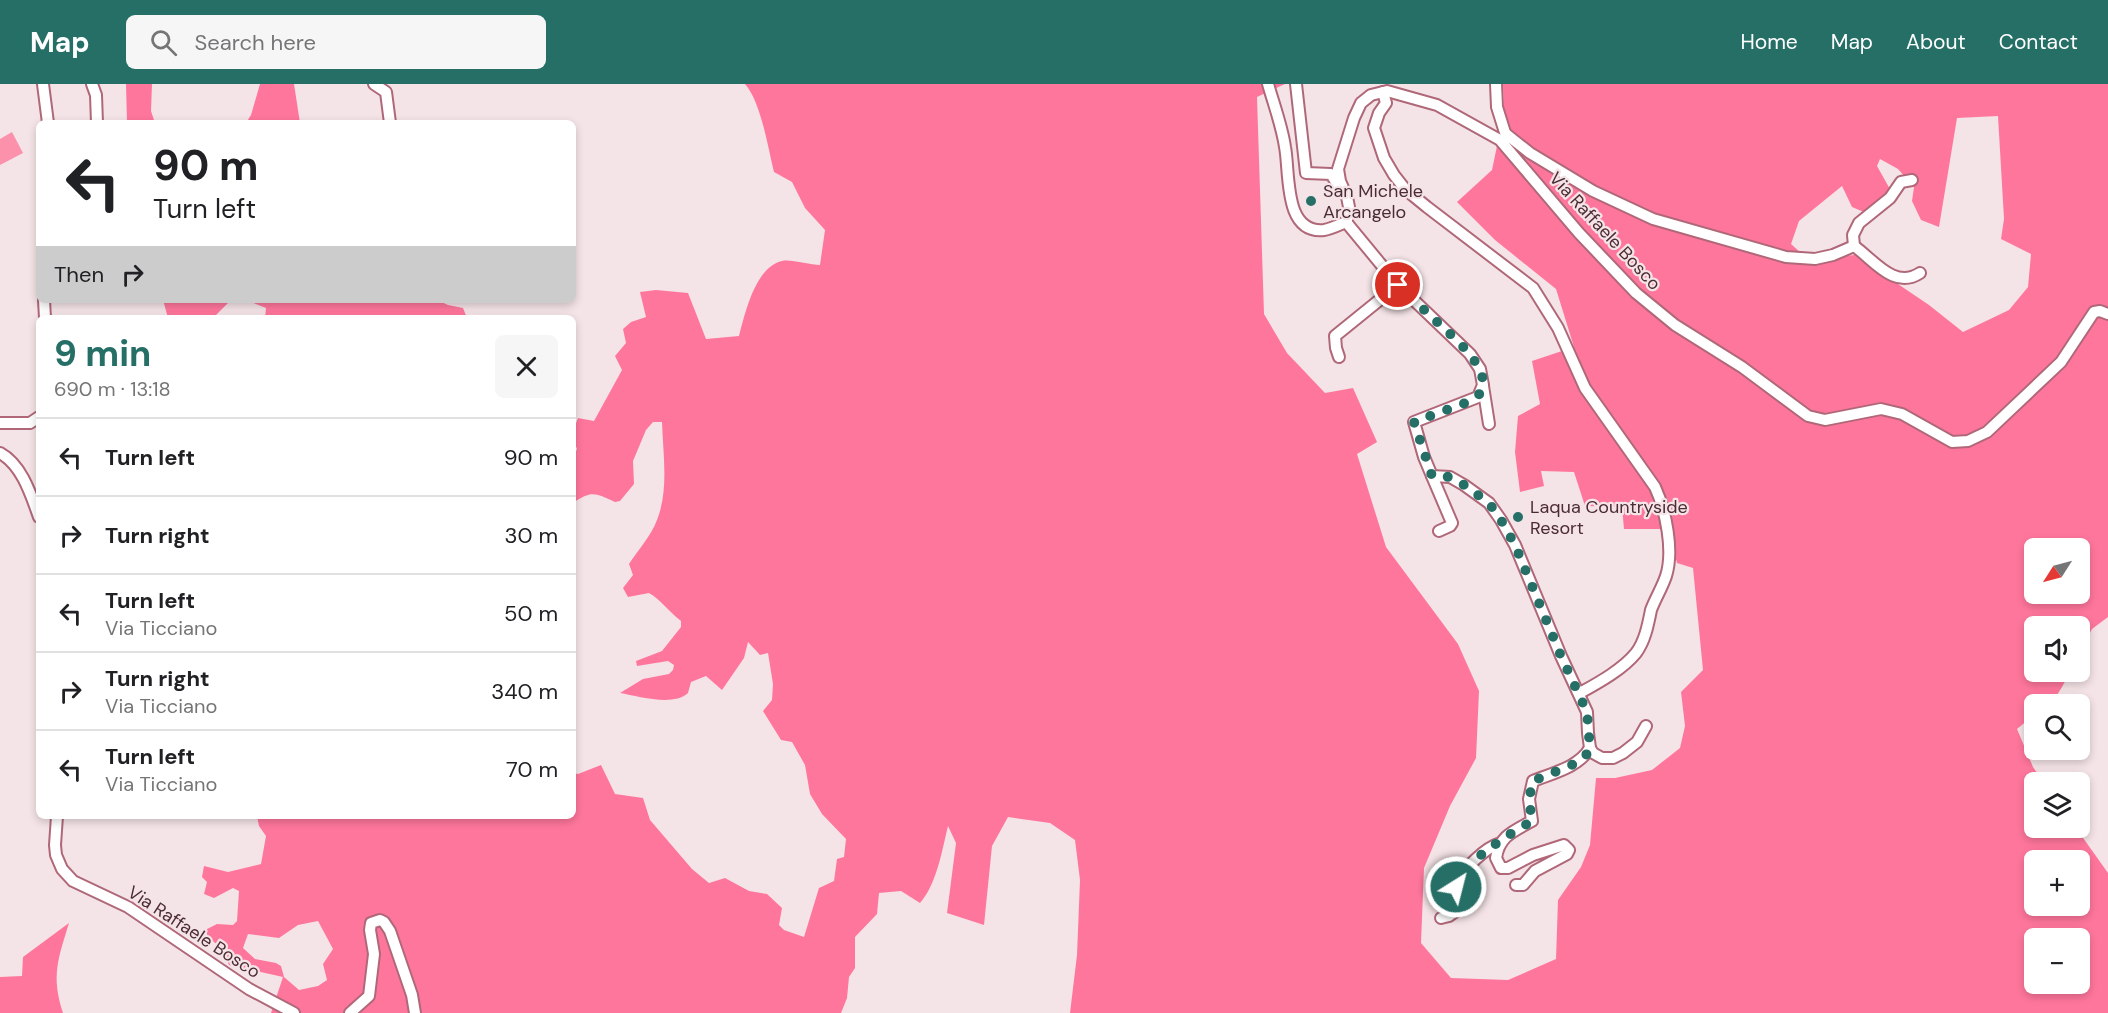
<!DOCTYPE html>
<html lang="en">
<head>
<meta charset="utf-8">
<style>
	body { margin:0; font-family:"DM Sans",sans-serif; background:#f6f6f6; color:#202124; height:100vh; display:flex; flex-direction:column; font-size:22px; white-space:nowrap }
	* { box-sizing:border-box; margin:0 }
	p { font-size:20px; color:#757577 }
	.icon { flex:none; width:33px; height:33px; fill:none; stroke:currentColor; stroke-width:2; stroke-linecap:round; stroke-linejoin:round }
	.map { position:relative; flex:1; overflow:hidden }
	.panel { position:absolute; left:36px; top:231px; width:540px; height:504px; display:flex; flex-direction:column; background:#fff; border-radius:9px; box-shadow:0 3px 9px #0003 }
	.panel>* { flex:none }
	.top-card { position:absolute; left:36px; top:36px; width:540px; height:183px; border-radius:9px; box-shadow:0 3px 9px #0003; background:#fff; color:#202124; overflow:hidden }
	.needle { width:39px; rotate:234deg }
	.tools { position:absolute; left:2024px; top:454px; display:grid; gap:12px }
	.tools a { display:grid; place-items:center; width:66px; height:66px; border-radius:9px; background:#fff; box-shadow:0 3px 9px #0003; font-size:30px }
	.pin { position:absolute; display:grid; place-items:center; width:51px; height:51px; color:#fff; margin:-26px; border:3px solid #fff; border-radius:50%; box-shadow:0 2px 6px #0007 }
	.me { position:absolute; width:66px; margin:-33px; rotate:36deg; stroke-linejoin:round; filter:drop-shadow(0 0 4px #0008) }
	.turn { display:flex; align-items:center; gap:21px; height:126px; padding:0 18px; font-size:27px }
	.turn .icon { width:78px; height:78px; stroke-width:2.5 }
	.turn b { display:block; font-size:42px; line-height:51px }
	.then { display:flex; align-items:center; height:57px; padding:0 18px; background:#0003; gap:12px; font-size:22px }
	.round { display:grid; place-items:center; flex:none; width:63px; height:63px; border-radius:9px; background:#f6f6f6 }
	.head { display:flex; align-items:center; justify-content:space-between; height:102px; padding:0 18px }
	h1 { font-size:36px; font-weight:700; line-height:45px; color:#266f67 }
	ul { padding:0; list-style:none }
	li { display:flex; align-items:center; gap:18px; height:78px; padding:0 18px; border-top:2px solid #e0e0e0 }
	li div { flex:1 }
	li b { display:block; font-size:22px }
	li em { font-style:normal }
	header { display:flex; align-items:center; gap:36px; box-sizing:border-box; height:84px; padding:0 30px; background:#266f67; color:#fff }
	header strong { font-size:28px }
	nav { display:flex; gap:33px; margin-inline-start:auto; font-size:21px }
	.search { width:420px; height:54px; background:#f6f6f6; display:flex; align-items:center; gap:15px; box-sizing:border-box; padding:0 21px; border-radius:9px; color:#757577; font-size:22px }
	.map>svg:first-child { display:block }
</style>
</head>
<body>
<header>
<strong>Map</strong>
<div class="search"><svg class="icon" aria-label="search" viewBox="0 0 24 24"><circle cx="10" cy="10" r="6"/><path d="M15 15l6 6"/></svg>Search here</div>
<nav><a>Home</a><a>Map</a><a>About</a><a>Contact</a></nav>
</header>
<div class="map">
<svg width="2108" height="929" viewBox="0 0 2108 929">
	<rect width="100%" height="100%" fill="#f5e4e7"/>
	<polygon fill="#fc91ab" points="12,48 23,69 0,81 0,55"/>
	<g fill="#ff769c" fill-rule="evenodd">
		<polygon points="126,0 152,0 151,27 155,39 127,39"/>
		<polygon points="260,0 294,0 300,39 246,39 251,31"/>
		<path d="M 745,0 L 1285,0 L 1257,13 L 1264,230 L 1287,269 L 1325,309 L 1353,304 L 1377,358 L 1357,370 L 1386,463 L 1458,560 L 1479,607 L 1476,674 L 1450,722 L 1424,784 L 1421,859 L 1451,894 L 1508,896 L 1556,875 L 1558,816 L 1581,783 L 1590,761 L 1596,694 L 1615,694 L 1652,686 L 1680,664 L 1685,642 L 1681,608 L 1703,586 L 1693,484 L 1677,479 L 1668,445 L 1624,445 L 1622,423 L 1585,422 L 1574,388 L 1541,387 L 1544,402 L 1520,408 L 1515,368 L 1518,332 L 1540,320 L 1532,277 L 1574,263 L 1556,205 L 1495,156 L 1457,118 L 1492,86 L 1504,28 L 1503,0 L 2108,0 L 2108,533 L 2092,545 L 2079,570 L 2079,543 L 2034,543 L 2034,588 L 2070,588 C 2060,606 2056,621 2034,621 L 2034,631 L 2017,645 L 2033,683 L 2044,699 L 2034,699 L 2034,744 L 2076,744 L 2108,789 L 2108,929 L 1070,929 L 1077,871 L 1080,796 L 1075,756 L 1050,739 L 1008,733 L 992,762 L 984,841 L 947,829 L 956,759 L 948,742 C 942,766 937,800 920,819 L 901,807 L 879,809 L 877,830 L 855,853 L 855,884 L 849,893 L 847,914 L 841,929 L 271,929 L 283,893 L 229,881 L 221,861 L 215,859 L 207,851 L 207,845 L 217,840 L 233,841 L 237,837 L 239,807 L 233,804 L 214,814 L 204,810 L 207,798 L 202,793 L 204,782 L 228,788 L 261,780 L 266,752 L 259,742 L 257,732 L 573,732 L 573,689 L 578,690 L 601,681 L 615,710 L 643,714 L 650,736 L 692,785 L 709,799 L 725,794 L 749,807 L 767,810 L 782,824 L 779,841 L 784,846 L 804,853 L 819,804 L 834,797 L 837,775 L 844,773 L 846,755 L 822,730 L 810,710 L 805,681 L 792,658 L 781,656 L 763,627 L 772,616 L 773,600 L 768,569 L 760,571 L 748,558 L 744,574 L 722,606 L 706,592 L 691,598 L 688,609 C 673,623 638,612 620,609 L 643,595 L 669,590 L 673,586 L 674,581 L 668,577 L 637,582 L 636,577 L 662,567 L 681,543 L 681,537 C 669,528 661,516 649,509 L 628,513 L 623,504 L 633,491 L 629,480 C 638,466 651,452 657,436 C 669,406 663,370 662,338 L 653,338 L 646,346 L 633,377 L 634,400 L 620,417 L 615,418 C 595,409 592,406 573,419 L 573,374 L 577,365 C 572,353 573,346 578,334 L 594,337 L 622,286 L 615,272 L 626,259 L 623,245 L 631,238 L 646,233 L 640,208 L 656,206 L 688,209 L 706,255 L 739,252 C 745,230 755,183 782,177 C 791,175 810,181 820,181 L 825,146 L 805,124 L 792,98 L 774,88 C 768,64 761,18 745,0 ZM 1998,32 L 2004,135 L 2001,155 L 2031,170 L 2028,203 L 2009,226 L 1963,248 L 1929,221 L 1855,171 L 1844,172 L 1812,179 L 1791,160 L 1799,137 L 1842,102 L 1852,123 L 1866,129 L 1891,107 L 1877,82 L 1880,75 L 1898,85 L 1914,103 L 1912,117 L 1921,136 L 1939,143 L 1957,34 ZM 2034,465 L 2079,465 L 2079,510 L 2034,510 ZM 2034,777 L 2079,777 L 2079,822 L 2034,822 ZM 318,837 L 333,865 L 323,880 L 327,896 L 318,902 L 299,906 L 284,893 L 281,882 L 276,879 L 255,875 L 243,864 L 248,850 L 279,854 L 298,841 ZM 2034,855 L 2079,855 L 2079,900 L 2034,900 Z"/>
		<polygon points="163,216 231,216 213,234 168,234"/>
		<polygon points="246,216 437,216 448,221 463,224 467,234 265,234 266,224"/>
		<path d="M 69,839 C 58,875 51,892 63,929 L 0,929 L 0,893 L 22,892 L 23,873 Z"/>
	</g>
	<g fill="none" stroke-linecap="round" stroke-linejoin="round">
		<g stroke="#b06879" stroke-width="14">
			<g id="minor">
				<polyline points="43,0 48,39"/>
				<polyline points="92,0 96,11 97,39"/>
				<polyline points="374,0 386,8 390,39"/>
				<path d="M 1268,0 C 1274,21 1282,42 1285,63 C 1290,88 1283,150 1324,146 C 1331,145 1339,141 1346,138 L 1350,128 L 1347,113 L 1340,97 L 1338,85 L 1354,34 L 1361,19 L 1371,11 L 1387,7 L 1437,21 L 1500,56 L 1579,149 L 1636,209 L 1675,241 L 1742,283 L 1808,332 L 1825,336 L 1881,325 L 1902,330 L 1952,358 L 1968,357 L 1987,348 L 2061,278 L 2094,228 L 2100,227 L 2108,230"/>
				<polyline points="1296,0 1306,89 1331,90 1339,103"/>
				<polyline points="1496,0 1497,23 1507,55"/>
				<path d="M 1383,8 L 1386,19 L 1379,29 L 1374,44 L 1384,74 L 1394,91 L 1405,105 L 1427,123 L 1533,204 L 1558,244 L 1585,304 L 1655,403 C 1666,427 1674,467 1666,492 C 1662,504 1655,515 1651,526 C 1648,541 1645,557 1636,569 C 1622,586 1598,599 1580,609"/>
				<path d="M 1506,50 L 1530,69 L 1593,107 L 1653,135 L 1786,173 L 1815,175 L 1833,171 L 1854,162 C 1874,176 1894,206 1920,189"/>
				<polyline points="1346,138 1398,201 1470,270 1480,285 1483,301 1478,313 1414,338 1424,373 1432,392 1450,393 1464,401 1489,419 1501,436 1515,461 1561,572 1587,628 1588,649 1590,664 1593,669 1602,674 1613,674 1623,669 1637,658 1646,642"/>
				<polyline points="1854,162 1853,151 1859,139 1890,114 1901,98 1912,96"/>
				<polyline points="44,216 45,234"/>
				<polyline points="1339,273 1336,264 1335,252 1398,201"/>
				<polyline points="1483,302 1489,340"/>
				<polyline points="0,339 30,339 39,333"/>
				<path d="M 0,369 C 22,381 31,411 39,433"/>
				<polyline points="1432,392 1452,439 1450,442 1439,447"/>
				<polyline points="57,732 55,761 56,771 62,785 73,797 128,823 249,905 294,929"/>
				<path d="M 1516,801 L 1523,801 L 1535,787 L 1567,770 L 1569,766 L 1564,761 L 1533,771 L 1508,784 L 1501,784 L 1496,774 C 1499,752 1514,747 1532,737 L 1529,715 L 1533,697 C 1553,689 1579,683 1590,664"/>
				<path d="M 1441,834 L 1449,832 L 1463,822 L 1455,798 L 1457,795 C 1466,784 1485,764 1498,760"/>
				<polyline points="350,929 369,912 374,870 370,846 371,839 380,836 384,838 390,847 412,911 415,929"/>
			</g>
		</g>
		<use href="#minor" stroke="#fff" stroke-width="10"/>
	</g>
	<g fill="none" stroke-linecap="round" stroke-linejoin="round">
		<path stroke="#266f67" stroke-width="10" stroke-dasharray="0 18" d="M 1398,201 C 1411,213 1423,225 1436,237 C 1452,252 1507,296 1471,317 L 1414,338 L 1432,392 L 1450,393 L 1464,401 L 1489,419 L 1501,436 L 1515,461 L 1561,572 L 1587,628 L 1590,664 L 1585,673 L 1574,680 L 1533,697 L 1529,715 L 1532,737 C 1506,752 1476,771 1457,795 L 1455,798 L 1456,803"/>
	</g>
	<g fill="#266f67" stroke="#f5e4e7" stroke-width="2">
		<circle cx="1311" cy="117" r="6"/>
		<circle cx="1518" cy="433" r="6"/>
	</g>
	<g text-anchor="middle" dominant-baseline="central" stroke-width="4.5" stroke-linejoin="round" paint-order="stroke">
		<g font-size="18" fill="#4b2c33" stroke="#f5e4e7" text-anchor="start">
			<text x="1323" y="107">San Michele<tspan x="1323" dy="21">Arcangelo</tspan></text>
			<text x="1530" y="423">Laqua Countryside<tspan x="1530" dy="21">Resort</tspan></text>
		</g>
		<g font-size="18" fill="#4b2c33" stroke="#f5e4e7">
			<text transform="translate(1605 147) rotate(47)">Via Raffaele Bosco</text>
			<text transform="translate(194 848) rotate(33)">Via Raffaele Bosco</text>
		</g>
	</g>
</svg>
<div class="tools">
<a><svg class="needle" viewBox="-14 -14 28 28"><path d="M0-13l5 13h-10z" fill="#e53935"/><path d="M0 13l5-13h-10z" fill="#757577"/></svg></a>
<a><svg class="icon" aria-label="sound" viewBox="0 0 24 24"><path d="M4 9h4l5-4v14l-5-4H4zM17 9q2 3 0 6"/></svg></a>
<a><svg class="icon" aria-label="search" viewBox="0 0 24 24"><circle cx="10" cy="10" r="6"/><path d="M15 15l6 6"/></svg></a>
<a><svg class="icon" aria-label="layers" viewBox="0 0 24 24"><path d="M12 4l9 5-9 5-9-5zM3 14l9 5 9-5"/></svg></a>
<a>+</a>
<a>−</a>
</div>
<div class="pin" style="left:1398px;top:201px;background:#d93025"><svg class="icon" aria-label="arrive" viewBox="0 0 24 24"><path d="M6 21V4h12l-3 4 3 4H6"/></svg></div>
<svg class="me" style="left:1456px;top:803px" viewBox="-20 -20 40 40"><circle r="17" fill="#266f67" stroke="#fff" stroke-width="3"/><path d="M0-11L8 9 0 5-8 9z" fill="#fff"/></svg>
<div class="top-card">
<div class="turn"><svg class="icon" aria-label="left" viewBox="0 0 24 24"><path d="M17 20v-9H6M10 6l-5 5 5 5"/></svg><div><b>90 m</b>Turn left</div></div>
<div class="then">Then<svg class="icon" aria-label="right" viewBox="0 0 24 24"><path d="M7 20v-9h11M14 6l5 5-5 5"/></svg></div>
</div>
<section class="panel">
<div class="head"><div><h1>9 min</h1><p>690 m · 13:18</p></div><a class="round"><svg class="icon" aria-label="close" viewBox="0 0 24 24"><path d="M6 6l12 12M18 6L6 18"/></svg></a></div>
<ul>
<li><svg class="icon" aria-label="left" viewBox="0 0 24 24"><path d="M17 20v-9H6M10 6l-5 5 5 5"/></svg><div><b>Turn left</b></div><em>90 m</em></li>
<li><svg class="icon" aria-label="right" viewBox="0 0 24 24"><path d="M7 20v-9h11M14 6l5 5-5 5"/></svg><div><b>Turn right</b></div><em>30 m</em></li>
<li><svg class="icon" aria-label="left" viewBox="0 0 24 24"><path d="M17 20v-9H6M10 6l-5 5 5 5"/></svg><div><b>Turn left</b><p>Via Ticciano</p></div><em>50 m</em></li>
<li><svg class="icon" aria-label="right" viewBox="0 0 24 24"><path d="M7 20v-9h11M14 6l5 5-5 5"/></svg><div><b>Turn right</b><p>Via Ticciano</p></div><em>340 m</em></li>
<li><svg class="icon" aria-label="left" viewBox="0 0 24 24"><path d="M17 20v-9H6M10 6l-5 5 5 5"/></svg><div><b>Turn left</b><p>Via Ticciano</p></div><em>70 m</em></li>
</ul>
</section>
</div>
</body>
</html>
